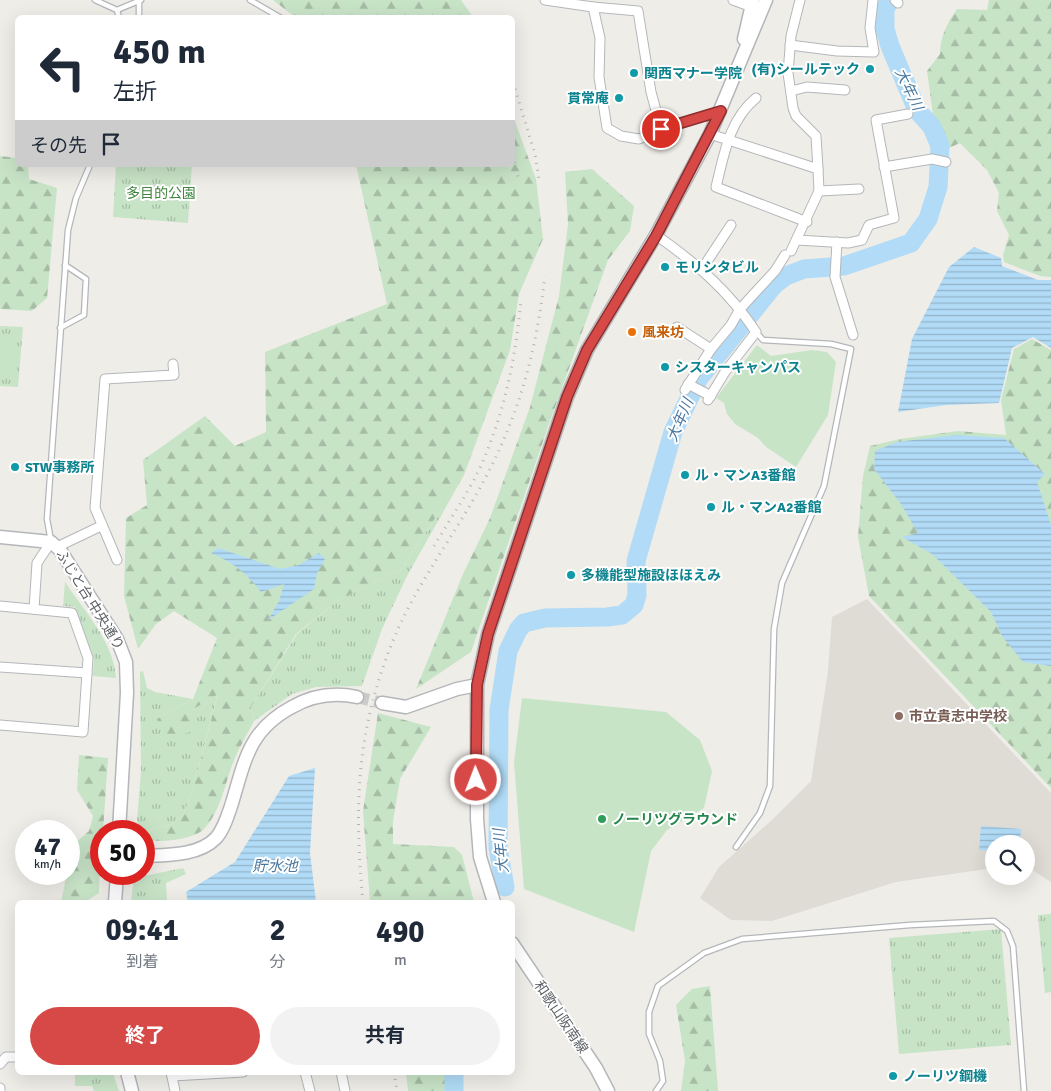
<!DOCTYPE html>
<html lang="ja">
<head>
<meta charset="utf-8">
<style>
	body { margin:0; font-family:Signika,"Noto Sans JP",sans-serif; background:#f2f2f3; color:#1f2937; height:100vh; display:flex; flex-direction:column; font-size:19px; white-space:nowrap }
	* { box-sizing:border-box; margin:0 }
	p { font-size:16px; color:#747a83 }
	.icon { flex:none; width:28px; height:28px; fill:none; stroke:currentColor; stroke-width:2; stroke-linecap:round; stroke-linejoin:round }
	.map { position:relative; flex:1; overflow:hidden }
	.drawer { position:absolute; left:15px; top:900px; width:500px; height:175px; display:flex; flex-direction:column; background:#fff; border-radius:8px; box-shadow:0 5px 20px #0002 }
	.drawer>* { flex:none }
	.top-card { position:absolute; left:15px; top:15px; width:500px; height:152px; border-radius:8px; box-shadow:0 5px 20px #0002; background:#fff; color:#1f2937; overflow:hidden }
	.fabs { position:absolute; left:985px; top:835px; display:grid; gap:10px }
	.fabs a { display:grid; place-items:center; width:50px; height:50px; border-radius:50%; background:#fff; box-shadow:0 5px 20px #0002; font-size:25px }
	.speed { position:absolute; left:15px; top:820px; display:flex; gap:10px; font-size:25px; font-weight:700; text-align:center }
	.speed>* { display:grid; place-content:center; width:65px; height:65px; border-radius:50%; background:#fff; box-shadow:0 5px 20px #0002; line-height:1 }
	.speed small { font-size:12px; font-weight:400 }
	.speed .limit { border:8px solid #d22; background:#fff; color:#111 }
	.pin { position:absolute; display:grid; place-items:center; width:42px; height:42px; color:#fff; margin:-21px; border:2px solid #fff; border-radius:50%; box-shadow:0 1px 5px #0007 }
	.me { position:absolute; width:55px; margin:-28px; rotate:359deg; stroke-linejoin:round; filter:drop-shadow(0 0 4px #0008) }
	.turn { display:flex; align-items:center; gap:18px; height:105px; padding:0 15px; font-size:22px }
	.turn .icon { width:65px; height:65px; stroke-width:2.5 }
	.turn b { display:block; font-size:35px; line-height:42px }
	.then { display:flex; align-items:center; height:48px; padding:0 15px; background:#0003; gap:10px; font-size:19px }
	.eta { display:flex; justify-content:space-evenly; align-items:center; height:85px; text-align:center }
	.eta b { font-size:30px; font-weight:700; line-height:35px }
	.button { display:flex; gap:10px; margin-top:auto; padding:10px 15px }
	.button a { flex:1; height:58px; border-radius:30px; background:#d74946; color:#fff; font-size:20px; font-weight:700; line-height:58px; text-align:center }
	.button a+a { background:#f2f2f3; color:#1f2937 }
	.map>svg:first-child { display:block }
</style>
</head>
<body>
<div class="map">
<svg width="1051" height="1091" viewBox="0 0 1051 1091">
	<defs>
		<pattern id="grass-tufts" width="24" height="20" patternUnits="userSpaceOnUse" patternTransform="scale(1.25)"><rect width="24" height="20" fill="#c8e4c7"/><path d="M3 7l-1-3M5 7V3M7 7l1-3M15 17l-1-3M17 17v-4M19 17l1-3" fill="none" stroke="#a6bca5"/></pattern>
		<pattern id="forest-firs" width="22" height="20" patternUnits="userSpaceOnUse" patternTransform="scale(1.25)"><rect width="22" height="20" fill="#c8e4c7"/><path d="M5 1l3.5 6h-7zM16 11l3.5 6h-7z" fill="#a6bca5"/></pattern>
		<pattern id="water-rules" width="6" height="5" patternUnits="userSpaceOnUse" patternTransform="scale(1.25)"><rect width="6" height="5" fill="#b1dbf6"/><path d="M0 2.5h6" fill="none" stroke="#93b5cb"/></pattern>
	</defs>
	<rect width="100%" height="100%" fill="#efede8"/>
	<polygon fill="#dfdcd6" points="867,599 1051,793 1051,882 1026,866 1026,844 994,844 994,868 896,882 772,921 731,920 700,898 719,867 772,820 811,781 828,671 832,617"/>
	<g fill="url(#grass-tufts)">
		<polygon points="116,165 192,165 188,223 113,217"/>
		<polygon points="0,326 23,327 18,387 0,386"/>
		<polygon points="464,475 407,576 382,629 362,686 316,687 292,694 254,721 251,707 297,634 337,601 401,569"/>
		<path d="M 65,582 C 84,611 114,642 116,678 L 93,676 L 94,658 L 75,607 L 63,606 Z"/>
		<polygon points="143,671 147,688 155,692 193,699 157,719 192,710 218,693 192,792 183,815 172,824 144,832 139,831 137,820 141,771 140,672"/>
		<polygon points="183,868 186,874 166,883 167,902 131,902 133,884 139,877"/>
		<polygon points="1051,914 1051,992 1045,993 1038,915"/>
		<polygon points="1001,929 1011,1045 899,1054 889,938"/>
		<polygon points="75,1073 113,1073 119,1091 94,1091 92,1086 75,1086"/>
	</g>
	<g fill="url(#forest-firs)">
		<polygon points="273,0 461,0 473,17 295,17"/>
		<path d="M 989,0 L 1051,0 L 1051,277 L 1040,276 L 1004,262 L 1003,255 L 1009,235 L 997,211 L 999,193 L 987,170 L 960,143 L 949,148 L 933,115 L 927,71 L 940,54 C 940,37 947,23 957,9 L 987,10 Z"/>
		<path d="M 513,116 L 536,179 L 543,239 L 519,294 L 510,350 L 464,475 L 401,569 L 337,601 L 296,634 L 251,707 L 254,721 C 248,733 240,746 235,758 C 225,781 222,810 204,829 C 195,839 158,844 146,839 L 144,832 L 172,824 L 183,815 L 192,792 L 218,694 L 192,710 L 196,730 L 164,740 L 157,719 L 193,699 L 217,638 L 174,611 L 156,624 L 138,649 L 124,596 L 126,518 L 147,505 L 143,460 L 205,416 L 235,446 L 266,432 L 265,352 L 387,304 L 356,165 L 512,165 Z"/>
		<polygon points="0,156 17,158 18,165 28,167 29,179 57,188 47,298 32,311 0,309"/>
		<polygon points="592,169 634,206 630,231 608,260 549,424 471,652 416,689 463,574 490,518 530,407 559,296 568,224 565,172"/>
		<polygon points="1032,339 1051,350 1051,788 869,596 858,537 863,476 870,446 900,439 958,431 1006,435 1001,400 1014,349"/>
		<polygon points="378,713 431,727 400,779 393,821 393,844 454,847 462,855 474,902 370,902 363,811"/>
		<polygon points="79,755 108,758 103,831 101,831 99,893 85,902 61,902 73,845 89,831 93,816 77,790"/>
		<polygon points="710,986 718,1091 681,1091 685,1061 676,1005 692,989"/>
		<polygon points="406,1073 448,1073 445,1091 408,1091"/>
	</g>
	<g fill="#c8e4c7">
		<polygon points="0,336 16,337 14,375 0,374"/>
		<polygon points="757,345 771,356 812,350 827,352 836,362 828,415 796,467 766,447 758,438 735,424 727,414 724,403 716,398"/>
		<polygon points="522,698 666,712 700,740 712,771 704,808 667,830 651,851 634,932 524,889 514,762"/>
	</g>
	<g fill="url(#water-rules)">
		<polygon points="974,247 1001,258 1002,266 1038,280 1051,280 1051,348 1033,337 1012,348 999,403 946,405 898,412 912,339 949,267"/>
		<polygon points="956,435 1004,438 1045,474 1037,482 1051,525 1051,666 1023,662 1002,636 991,612 932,554 902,537 918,533 901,504 874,469 875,451 897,442"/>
		<path d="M 218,548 L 280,569 L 299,565 L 319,553 L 325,559 L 317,573 L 314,589 L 268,620 L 279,601 L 284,584 L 261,592 C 247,573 232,562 211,553 Z"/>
		<polygon points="315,768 310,853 316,902 188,902 186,892 235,862 289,776"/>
		<polygon points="981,826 1021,829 1020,844 994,844 994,851 979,850"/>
	</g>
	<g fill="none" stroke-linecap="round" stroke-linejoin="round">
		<g stroke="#b1dbf6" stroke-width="19">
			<polyline points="505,887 498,848 499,710 508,651 518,630 524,623 545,618 607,617 622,615 634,605 637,595 636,561 673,432 699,378 774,285 786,276 804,269 844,266 911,243 928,219 938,187 940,146 932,127 917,110 890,46 885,29 885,8 891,0"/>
			<polyline points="454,1072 454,1091"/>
		</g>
		<polyline stroke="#cbcac8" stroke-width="12" stroke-dasharray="12 6" stroke-linecap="butt" points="357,697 382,703"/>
		<g stroke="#b4b7ba" stroke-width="7">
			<g id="lane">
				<polyline points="95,0 117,10 119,18"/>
				<polyline points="250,0 281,18"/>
				<polyline points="117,10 141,0"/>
				<polyline points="139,18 139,1"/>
				<polyline points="60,328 84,315 86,279 65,265"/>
				<polyline points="51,541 47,519 68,230 76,198 90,165"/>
				<polyline points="736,847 760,813 770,786 774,629 782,583 824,486 851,349 831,344 763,340 756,332"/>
				<polyline points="656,1091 663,1081 660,1061 649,1034 649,1012 658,986 704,953 742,939 910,925 994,921 1007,931 1013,946 1024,1091"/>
			</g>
		</g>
		<g stroke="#b4b7ba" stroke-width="11">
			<g id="street">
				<polyline points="545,0 593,7"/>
				<polyline points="733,0 752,7"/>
				<polyline points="800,0 791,36 788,73 793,108 796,116 816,136 818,169"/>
				<polyline points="895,0 898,3"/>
				<polyline points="790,45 837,51 874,52 870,28 873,0"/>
				<polyline points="791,91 807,87 845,90"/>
				<path d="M 756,98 C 729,120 724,155 716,187 L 807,222"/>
				<polyline points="661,129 651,92 638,11 593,7 600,38 599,77 607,128 621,136 639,139 661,129 721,111"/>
				<polyline points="710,134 818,169 819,191 791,251"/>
				<polyline points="884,167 932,159 946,162"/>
				<polyline points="819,191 859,189"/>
				<path d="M 656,235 C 698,265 727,289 756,332 L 725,372 L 708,400"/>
				<polyline points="797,240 848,243 862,240 869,225 894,218 876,120 908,114"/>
				<polyline points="837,242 835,277 853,335"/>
				<polyline points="702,269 731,225"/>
				<polyline points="677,327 711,349"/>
				<polyline points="688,384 711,396"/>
				<polyline points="685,390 711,349 731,325 740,309 775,271 785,255"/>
				<polyline points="57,547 101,526"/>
				<polyline points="117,560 95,508 105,379 174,375 173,364"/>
				<polyline points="0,606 72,613 88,658 83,732 0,725"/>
				<polyline points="34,609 37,563 51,542"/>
				<polyline points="0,667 87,673"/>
				<polyline points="0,1064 6,1057 18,1057"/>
				<polyline points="171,1072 175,1091"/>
				<polyline points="305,1072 310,1091"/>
				<polyline points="341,1072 345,1091"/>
				<polyline points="172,1076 243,1072"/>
				<polyline points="0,1088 0,1091"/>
			</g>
		</g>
		<g stroke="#b4b6ba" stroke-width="15">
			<g id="secondary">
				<polyline points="744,39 753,0"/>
				<polyline points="0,537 51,542 60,550 117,639 126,662 127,693 119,831"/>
				<polyline points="382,703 406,707 457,689 477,685"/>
				<path d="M 144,856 C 166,855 199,856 216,838 C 224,829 228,815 232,803 C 245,760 249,730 292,707 C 313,695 334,692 357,697"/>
				<polyline points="115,902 117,874"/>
				<polyline points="494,902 480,857 477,819 477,685 488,634 567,397 587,350 656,235 710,134 766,0"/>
				<polyline points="512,943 596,1068 608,1091"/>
				<polyline points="127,1072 132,1091"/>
			</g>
		</g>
		<use href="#lane" stroke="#fff" stroke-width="4.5"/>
		<use href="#street" stroke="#fff" stroke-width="9"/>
		<use href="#secondary" stroke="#fff" stroke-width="12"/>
		<g stroke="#b3b4b4" stroke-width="3" stroke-dasharray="1 6" stroke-linecap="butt">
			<polyline points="515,89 535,154 539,180"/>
			<polyline points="512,148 519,182"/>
			<path d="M 434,546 C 449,521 466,496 479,470 C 504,416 516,357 521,299"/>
			<path d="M 363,902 C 354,808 356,733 392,643 C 417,581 459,530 489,471 C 522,405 536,350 545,276"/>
			<polyline points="394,1072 397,1091"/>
		</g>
	</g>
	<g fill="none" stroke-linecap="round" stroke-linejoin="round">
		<g stroke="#8c2f2e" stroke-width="12">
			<polyline id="route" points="476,780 477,685 488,634 567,397 587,350 656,236 721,111 661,129"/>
		</g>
		<use href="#route" stroke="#d74946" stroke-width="9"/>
	</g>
	<g fill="#0f9aa8" stroke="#fff" stroke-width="2">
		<circle cx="870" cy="69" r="5"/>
		<circle cx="634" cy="73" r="5"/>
		<circle cx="619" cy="98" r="5"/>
		<circle cx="665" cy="267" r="5"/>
		<circle cx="665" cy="367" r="5"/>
		<circle cx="15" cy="467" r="5"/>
		<circle cx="685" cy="475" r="5"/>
		<circle cx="711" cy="507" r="5"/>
		<circle cx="571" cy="575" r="5"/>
		<circle cx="893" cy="1076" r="5"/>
	</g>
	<circle fill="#e8710a" stroke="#fff" stroke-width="2" cx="632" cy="332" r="5"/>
	<circle fill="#8d6e63" stroke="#fff" stroke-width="2" cx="899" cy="716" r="5"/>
	<circle fill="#2e9e5b" stroke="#fff" stroke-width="2" cx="602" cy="819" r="5"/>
	<g text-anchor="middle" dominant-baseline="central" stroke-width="4" stroke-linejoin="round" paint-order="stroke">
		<g font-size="14" font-weight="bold" fill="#0d838f" stroke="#fff" text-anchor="start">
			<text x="860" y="69" text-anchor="end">(有)シールテック</text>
			<text x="644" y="73">関西マナー学院</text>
			<text x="609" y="98" text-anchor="end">貫常庵</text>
			<text x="675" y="267">モリシタビル</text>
			<text x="675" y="367">シスターキャンパス</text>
			<text x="25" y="467">STW事務所</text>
			<text x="695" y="475">ル・マンA3番館</text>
			<text x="721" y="507">ル・マンA2番館</text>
			<text x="581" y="575">多機能型施設ほほえみ</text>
			<text x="903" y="1076">ノーリツ鋼機</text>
		</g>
		<g font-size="14" fill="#408440" stroke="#fff">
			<text x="161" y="193">多目的公園</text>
		</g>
		<g font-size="14" font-weight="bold" fill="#c56008" stroke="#fff" text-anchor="start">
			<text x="642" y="332">風来坊</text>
		</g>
		<g font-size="14" fill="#5f6266" stroke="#fff">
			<text transform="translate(90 600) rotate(58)">ふじと台 中央通り</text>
			<text transform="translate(561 1017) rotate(56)">和歌山阪南線</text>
		</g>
		<g font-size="14" font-weight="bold" fill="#785e54" stroke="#fff" text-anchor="start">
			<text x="909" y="716">市立貴志中学校</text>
		</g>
		<g font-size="14" font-weight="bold" fill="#27864d" stroke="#fff" text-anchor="start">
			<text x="612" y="819">ノーリツグラウンド</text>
		</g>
		<g font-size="15" font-style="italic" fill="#4b789f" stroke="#fff">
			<text transform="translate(909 89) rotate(64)">大年川</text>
			<text transform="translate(680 420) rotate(-67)">大年川</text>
			<text transform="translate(501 851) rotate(-96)">大年川</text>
			<text x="275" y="866">貯水池</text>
		</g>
	</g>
</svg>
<div class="fabs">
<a><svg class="icon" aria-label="search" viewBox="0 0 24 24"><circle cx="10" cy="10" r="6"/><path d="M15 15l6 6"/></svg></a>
</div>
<div class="speed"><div>47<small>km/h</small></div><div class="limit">50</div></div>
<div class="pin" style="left:661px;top:129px;background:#d93025"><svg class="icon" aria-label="arrive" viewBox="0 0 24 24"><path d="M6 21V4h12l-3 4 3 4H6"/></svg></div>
<svg class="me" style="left:476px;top:780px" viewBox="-20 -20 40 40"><circle r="17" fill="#d74946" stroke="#fff" stroke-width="3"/><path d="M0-11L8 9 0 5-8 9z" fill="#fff"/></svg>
<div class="top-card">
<div class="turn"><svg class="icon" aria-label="left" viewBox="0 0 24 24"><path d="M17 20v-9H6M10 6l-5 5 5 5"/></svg><div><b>450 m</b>左折</div></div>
<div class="then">その先<svg class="icon" aria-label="arrive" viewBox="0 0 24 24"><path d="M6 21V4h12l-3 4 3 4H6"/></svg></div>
</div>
<section class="drawer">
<div class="eta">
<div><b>09:41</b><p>到着</p></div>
<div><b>2</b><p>分</p></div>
<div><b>490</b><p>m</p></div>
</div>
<div class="button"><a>終了</a><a>共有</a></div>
</section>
</div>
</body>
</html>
